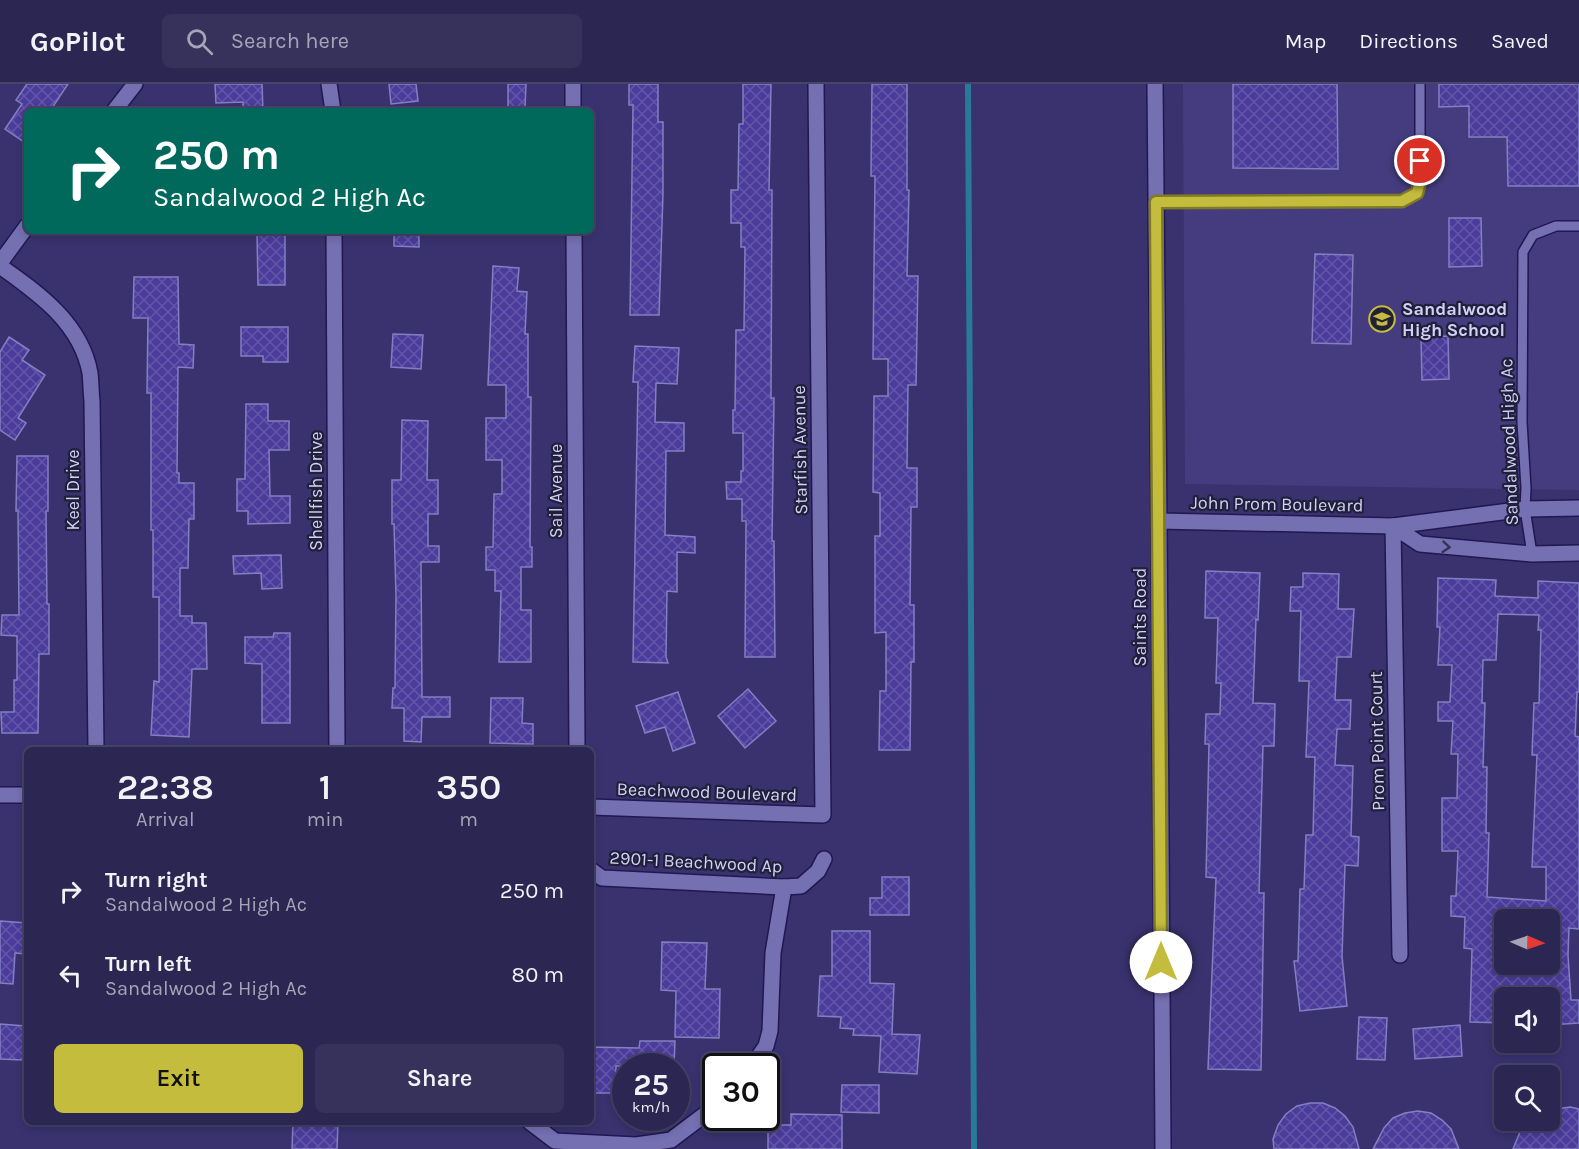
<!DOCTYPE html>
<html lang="en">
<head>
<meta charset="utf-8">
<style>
	body { margin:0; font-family:Karla,sans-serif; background:#37325c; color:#f1f3f6; height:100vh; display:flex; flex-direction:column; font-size:22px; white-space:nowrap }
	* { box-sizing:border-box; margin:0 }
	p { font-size:20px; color:#a6a5b8 }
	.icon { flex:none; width:33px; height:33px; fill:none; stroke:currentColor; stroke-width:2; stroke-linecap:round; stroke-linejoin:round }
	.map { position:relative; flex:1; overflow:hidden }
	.side { position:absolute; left:24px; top:663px; width:570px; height:378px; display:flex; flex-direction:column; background:#2b2652; border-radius:9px; box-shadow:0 3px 9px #0003,0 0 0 2px #474369 }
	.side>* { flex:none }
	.top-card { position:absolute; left:24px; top:24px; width:570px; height:126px; border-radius:9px; box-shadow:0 3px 9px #0003,0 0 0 2px #474369; background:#00695c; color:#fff; overflow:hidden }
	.needle { width:39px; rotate:92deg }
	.buttons { position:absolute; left:1494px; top:825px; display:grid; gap:12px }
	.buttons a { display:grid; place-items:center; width:66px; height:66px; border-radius:9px; background:#2b2652; box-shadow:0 3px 9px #0003,0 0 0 2px #474369; font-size:30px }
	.speed { position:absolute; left:612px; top:969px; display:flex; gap:12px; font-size:30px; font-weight:700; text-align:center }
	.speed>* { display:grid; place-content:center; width:78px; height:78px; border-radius:50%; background:#2b2652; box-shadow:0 3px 9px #0003,0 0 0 2px #474369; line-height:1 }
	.speed small { font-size:15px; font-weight:400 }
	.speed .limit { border:3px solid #111; border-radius:9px; background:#fff; color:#111 }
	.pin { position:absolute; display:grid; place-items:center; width:51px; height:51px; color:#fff; margin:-26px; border:3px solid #fff; border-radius:50%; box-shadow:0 2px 6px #0007 }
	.me { position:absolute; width:66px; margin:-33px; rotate:0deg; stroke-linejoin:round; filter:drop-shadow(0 0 4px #0008) }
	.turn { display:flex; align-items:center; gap:21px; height:126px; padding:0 30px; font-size:27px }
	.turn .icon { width:78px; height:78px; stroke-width:2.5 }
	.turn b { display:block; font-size:42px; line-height:51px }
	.eta { display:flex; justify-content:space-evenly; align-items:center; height:102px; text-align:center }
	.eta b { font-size:36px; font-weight:600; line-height:42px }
	.primary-button { display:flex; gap:12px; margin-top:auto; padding:12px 30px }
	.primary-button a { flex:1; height:69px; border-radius:9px; background:#c4bc3d; color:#111; font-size:24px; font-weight:600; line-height:69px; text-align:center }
	.primary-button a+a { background:#37325c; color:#f1f3f6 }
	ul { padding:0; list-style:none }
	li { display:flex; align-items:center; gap:18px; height:84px; padding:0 30px }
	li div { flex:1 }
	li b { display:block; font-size:22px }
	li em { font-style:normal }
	header { display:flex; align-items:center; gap:36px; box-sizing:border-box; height:84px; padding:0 30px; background:#2b2652; border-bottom:2px solid #474369 }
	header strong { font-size:28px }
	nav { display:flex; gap:33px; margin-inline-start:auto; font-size:21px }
	.search { width:420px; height:54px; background:#37325c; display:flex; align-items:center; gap:15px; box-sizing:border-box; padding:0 21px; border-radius:9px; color:#a6a5b8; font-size:22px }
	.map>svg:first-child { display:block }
</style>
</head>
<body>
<header>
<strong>GoPilot</strong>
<div class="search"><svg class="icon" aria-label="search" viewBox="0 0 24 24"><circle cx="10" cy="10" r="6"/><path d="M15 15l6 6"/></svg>Search here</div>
<nav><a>Map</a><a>Directions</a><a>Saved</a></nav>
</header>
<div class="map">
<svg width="1579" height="1065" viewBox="0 0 1579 1065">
	<defs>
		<pattern id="building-cross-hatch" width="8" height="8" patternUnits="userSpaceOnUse" patternTransform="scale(1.5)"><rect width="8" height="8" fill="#4b3b9a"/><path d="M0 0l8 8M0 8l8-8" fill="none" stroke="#6456a9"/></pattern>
	</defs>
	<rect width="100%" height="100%" fill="#39326e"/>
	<polygon fill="#443c7e" points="1183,0 1579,0 1579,406 1185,400"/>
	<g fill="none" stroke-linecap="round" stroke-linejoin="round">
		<polyline stroke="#287a97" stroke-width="6" points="968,0 974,1065"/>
	</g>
	<g fill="url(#building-cross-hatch)" stroke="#837fc2" stroke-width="1.5" fill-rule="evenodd">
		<polygon points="27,0 68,0 50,27 27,27 27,60 5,45 22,20 16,16"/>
		<polygon points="215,0 262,0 263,27 243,27 243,18 216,19"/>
		<polygon points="389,0 416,0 418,17 391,20"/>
		<polygon points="508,0 526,0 525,24 508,23"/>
		<polygon points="629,0 658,0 658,38 663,38 663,110 659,231 630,231 633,21 629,21"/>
		<polygon points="743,0 771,0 769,106 772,106 771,314 774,314 772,457 774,457 775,573 745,573 746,437 742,437 742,415 727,415 726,398 741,398 741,387 743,387 743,349 733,349 733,326 735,326 736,246 744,246 745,163 741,163 741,139 731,139 731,106 738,106 739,40 743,40"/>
		<polygon points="872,0 907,0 907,106 909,106 907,192 918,192 916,301 908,301 907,384 917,384 917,423 911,423 910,521 914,521 914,578 911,578 910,666 879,666 880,607 886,607 886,548 875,549 875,452 880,452 880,409 873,408 874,312 888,312 888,275 873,275 875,92 871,92"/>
		<polygon points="1233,0 1337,0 1338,85 1233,84"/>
		<polygon points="1439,0 1579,0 1579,102 1508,102 1507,53 1469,53 1469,22 1439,23"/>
		<polygon points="1449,134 1481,134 1482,182 1449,183"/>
		<polygon points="394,147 419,147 419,163 394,162"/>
		<polygon points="257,150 285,150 285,201 258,201"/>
		<polygon points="1315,170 1353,171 1351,260 1312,259"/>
		<polygon points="493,182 519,184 517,207 527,208 525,250 528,250 528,313 531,313 530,463 532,463 532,483 521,483 521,526 531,526 531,578 499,578 501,507 495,507 495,486 486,486 486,463 493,463 494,410 502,410 502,376 486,376 486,334 506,334 506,301 488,301"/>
		<polygon points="134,193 178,193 179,260 194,261 193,284 178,283 177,389 179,389 179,399 194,399 194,435 189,435 188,484 180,484 180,532 192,532 192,539 206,539 207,585 192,585 189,653 151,651 154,597 159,598 159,513 153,513 153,446 151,446 151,309 147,309 148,234 133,234"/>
		<polygon points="241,243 288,243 288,278 263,278 263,272 241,272"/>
		<polygon points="393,250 423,251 421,285 391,283"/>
		<polygon points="1448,252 1449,295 1422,296 1421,253"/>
		<polygon points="9,253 29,266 22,276 45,291 18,334 26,339 15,356 0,346 0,268"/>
		<polygon points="635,262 679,264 677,300 656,299 655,338 684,339 684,367 666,367 665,451 695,453 695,469 677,468 677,508 667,507 666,573 668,579 633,578 638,298 633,298"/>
		<polygon points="246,320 268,320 268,337 289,337 289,366 269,366 270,412 290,412 290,439 248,440 248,427 237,427 237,395 245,395"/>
		<polygon points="402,336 428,337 427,396 438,396 438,430 428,430 428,462 439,462 439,478 421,478 422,613 450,613 450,633 422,633 421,658 404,657 404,624 392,624 393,604 395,604 396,512 394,440 392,440 392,396 401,396"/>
		<polygon points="17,372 48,372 48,427 46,427 47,520 49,520 49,570 39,570 38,649 2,649 1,628 14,628 14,596 17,596 17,552 1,551 2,531 19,531 18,427 16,427"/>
		<polygon points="281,471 282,504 262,505 261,489 234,490 233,472"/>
		<polygon points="1206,487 1260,489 1258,536 1256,535 1253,619 1275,620 1274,662 1263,662 1259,809 1264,809 1261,986 1208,985 1216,794 1206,793 1209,660 1205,660 1206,630 1220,630 1221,599 1216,599 1218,534 1205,534"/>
		<polygon points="1303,489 1339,490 1338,525 1354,525 1351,573 1337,573 1335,616 1351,616 1350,645 1337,645 1335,681 1353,682 1351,752 1359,753 1358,782 1345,781 1342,872 1347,922 1300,927 1294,877 1298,877 1300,805 1304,805 1306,751 1313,751 1315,673 1306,673 1309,597 1299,597 1301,527 1290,527 1291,503 1303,503"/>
		<path d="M 1438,494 L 1496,496 L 1495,512 L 1538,514 L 1538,497 L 1579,499 L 1579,608 L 1577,608 L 1575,652 L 1579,653 L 1579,845 L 1569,844 L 1568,871 L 1571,916 L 1579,916 L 1579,939 L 1550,941 L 1550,914 L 1504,914 L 1504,939 L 1470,938 L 1472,865 L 1464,864 L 1465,833 L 1451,832 L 1451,812 L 1456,812 L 1458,767 L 1442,767 L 1442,714 L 1457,714 L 1458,670 L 1451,670 L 1453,637 L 1438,637 L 1438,618 L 1450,618 L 1452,581 L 1438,581 L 1440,543 L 1437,543 ZM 1498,530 L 1539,531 L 1538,546 L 1541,546 L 1539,619 L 1534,619 L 1532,671 L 1537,671 L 1532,783 L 1546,783 L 1546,817 L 1487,813 L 1489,749 L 1486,749 L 1487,683 L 1483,683 L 1485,619 L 1482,619 L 1483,576 L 1496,576 ZM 1500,836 L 1550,836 L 1550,880 L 1506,882 L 1504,876 L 1498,876 Z"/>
		<polygon points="274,549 290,549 290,639 262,639 262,580 245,579 245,553 273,553"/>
		<polygon points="748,605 776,637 745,664 718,632"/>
		<polygon points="678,608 695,659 673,667 665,643 645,649 636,622"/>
		<polygon points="491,614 523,614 522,639 533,640 533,660 490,659"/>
		<polygon points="882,793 909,793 909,831 870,831 870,814 882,814"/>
		<polygon points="0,837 27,839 26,870 15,869 13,900 0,899"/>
		<polygon points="832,847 870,847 870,899 894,900 892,950 920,951 917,990 879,988 881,952 853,951 854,945 840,944 841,933 818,932 820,892 832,892"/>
		<polygon points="662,858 707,859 705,905 720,905 719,954 675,953 676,907 661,906"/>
		<polygon points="1359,933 1387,934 1385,976 1357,975"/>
		<polygon points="0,940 25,942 23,976 0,975"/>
		<polygon points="1460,941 1462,972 1415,975 1413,945"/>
		<polygon points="640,957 675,957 674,982 616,982 615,1009 591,1009 591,963 639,964"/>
		<polygon points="842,1001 879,1001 879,1029 841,1028"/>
		<polygon points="1310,1019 1323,1019 1335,1024 1345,1032 1353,1043 1359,1065 1274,1065 1273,1055 1278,1041 1286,1030 1297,1022"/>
		<polygon points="1570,1023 1579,1025 1579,1065 1513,1065 1520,1048 1532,1036 1550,1036 1550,1026"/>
		<polygon points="1418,1027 1431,1029 1442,1036 1451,1045 1459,1065 1373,1065 1384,1044 1393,1034 1405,1029"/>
		<polygon points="791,1030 842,1031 842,1065 768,1065 768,1041 791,1041"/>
		<polygon points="293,1038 338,1038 337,1065 292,1065"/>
	</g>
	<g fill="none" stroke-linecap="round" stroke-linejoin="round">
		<g stroke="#221750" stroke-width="12">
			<g id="lane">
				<polyline points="1156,118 1402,117 1417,109 1420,97 1420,0"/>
				<polyline points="1532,470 1525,425 1526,404 1522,338 1523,168 1533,151 1556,142 1579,142"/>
			</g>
		</g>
		<g stroke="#221750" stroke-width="18">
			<g id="street">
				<polyline points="329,0 333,27"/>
				<polyline points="573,0 573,27"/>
				<polyline points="114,27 135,0"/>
				<polyline points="334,147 337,666"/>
				<polyline points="574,147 577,666"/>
				<polyline points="0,179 27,142"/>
				<path d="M 0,182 C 38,209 81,239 90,289 C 91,298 91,308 92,317 L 96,666"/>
				<polyline points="1159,437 1163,1065"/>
				<polyline points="1393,442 1400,871"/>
				<polyline points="0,711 27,711"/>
				<polyline points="591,723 823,731 816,0"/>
				<polyline points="591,786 602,794 784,803 801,802 818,787 824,775"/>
				<polyline points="752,982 766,962 770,947 773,869 784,803"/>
				<polyline points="530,1038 555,1057 636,1061 671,1056 716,1022"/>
			</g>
		</g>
		<g stroke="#221750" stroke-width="18">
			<g id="secondary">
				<polyline points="1155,0 1159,437 1393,442 1525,425 1579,424"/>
				<polyline points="1393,442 1420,460 1532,470 1579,469"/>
			</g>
		</g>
		<use href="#lane" stroke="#7470b1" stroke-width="9"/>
		<use href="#street" stroke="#7470b1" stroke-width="15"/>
		<use href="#secondary" stroke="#7470b1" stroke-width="15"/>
	</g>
	<defs><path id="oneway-chevron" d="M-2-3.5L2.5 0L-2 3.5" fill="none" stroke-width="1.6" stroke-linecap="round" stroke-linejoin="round" transform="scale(1.5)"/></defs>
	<use stroke="#363358" href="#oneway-chevron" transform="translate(1446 463) rotate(5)"/>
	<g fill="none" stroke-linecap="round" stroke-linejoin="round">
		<g stroke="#7f7a28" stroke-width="15">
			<polyline id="route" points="1161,878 1156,118 1402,117 1417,109 1420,97 1420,77"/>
		</g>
		<use href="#route" stroke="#c4bc3d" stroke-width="10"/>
	</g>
	<defs>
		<g id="school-ring" transform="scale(1.35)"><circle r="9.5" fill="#211f3a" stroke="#c4bc3d" stroke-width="1.5"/><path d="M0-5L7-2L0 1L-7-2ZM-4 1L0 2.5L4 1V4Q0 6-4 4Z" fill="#c4bc3d"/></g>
	</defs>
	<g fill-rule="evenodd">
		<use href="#school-ring" x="1382" y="235"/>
	</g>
	<g text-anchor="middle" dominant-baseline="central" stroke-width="4.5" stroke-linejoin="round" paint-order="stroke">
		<g font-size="18" font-weight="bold" fill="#d1d1f5" stroke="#211f3a" text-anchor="start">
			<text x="1402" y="225">Sandalwood<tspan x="1402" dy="21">High School</tspan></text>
		</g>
		<g font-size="18" fill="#d1d1f5" stroke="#211f3a">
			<text transform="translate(1509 358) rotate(-92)">Sandalwood High Ac</text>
			<text transform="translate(800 366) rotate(-91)">Starfish Avenue</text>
			<text transform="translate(73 406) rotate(-90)">Keel Drive</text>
			<text transform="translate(316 407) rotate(-90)">Shellfish Drive</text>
			<text transform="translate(556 407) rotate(-90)">Sail Avenue</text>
			<text transform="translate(1277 420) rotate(1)">John Prom Boulevard</text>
			<text transform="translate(1140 533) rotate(-90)">Saints Road</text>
			<text transform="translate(1377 657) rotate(-91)">Prom Point Court</text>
			<text transform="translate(707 708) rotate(2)">Beachwood Boulevard</text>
			<text transform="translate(696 778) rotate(3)">2901-1 Beachwood Ap</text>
		</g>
	</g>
</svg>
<div class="buttons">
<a><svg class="needle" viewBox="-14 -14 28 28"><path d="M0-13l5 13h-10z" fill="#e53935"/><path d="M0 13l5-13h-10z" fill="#a6a5b8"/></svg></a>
<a><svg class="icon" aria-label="sound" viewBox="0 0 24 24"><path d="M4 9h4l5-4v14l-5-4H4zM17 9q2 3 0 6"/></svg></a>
<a><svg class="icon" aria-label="search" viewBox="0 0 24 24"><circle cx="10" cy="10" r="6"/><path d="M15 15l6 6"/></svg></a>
</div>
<div class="speed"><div>25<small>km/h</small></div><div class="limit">30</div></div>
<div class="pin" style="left:1420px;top:77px;background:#d93025"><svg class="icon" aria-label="arrive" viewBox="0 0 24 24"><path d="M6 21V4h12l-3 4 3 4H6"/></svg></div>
<svg class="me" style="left:1161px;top:878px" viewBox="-20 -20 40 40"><circle r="19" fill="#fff"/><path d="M0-13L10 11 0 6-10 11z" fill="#c4bc3d"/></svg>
<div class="top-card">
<div class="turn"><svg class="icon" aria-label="right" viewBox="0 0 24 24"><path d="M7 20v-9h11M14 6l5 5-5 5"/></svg><div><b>250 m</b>Sandalwood 2 High Ac</div></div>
</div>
<section class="side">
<div class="eta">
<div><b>22:38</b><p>Arrival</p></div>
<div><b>1</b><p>min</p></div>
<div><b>350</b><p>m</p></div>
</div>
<ul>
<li><svg class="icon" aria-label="right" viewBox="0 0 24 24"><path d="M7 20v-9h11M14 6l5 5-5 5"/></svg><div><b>Turn right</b><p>Sandalwood 2 High Ac</p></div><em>250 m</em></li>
<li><svg class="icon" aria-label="left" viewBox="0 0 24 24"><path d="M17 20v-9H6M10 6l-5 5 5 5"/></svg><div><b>Turn left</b><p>Sandalwood 2 High Ac</p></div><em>80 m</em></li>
</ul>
<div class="primary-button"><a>Exit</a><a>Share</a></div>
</section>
</div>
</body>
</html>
